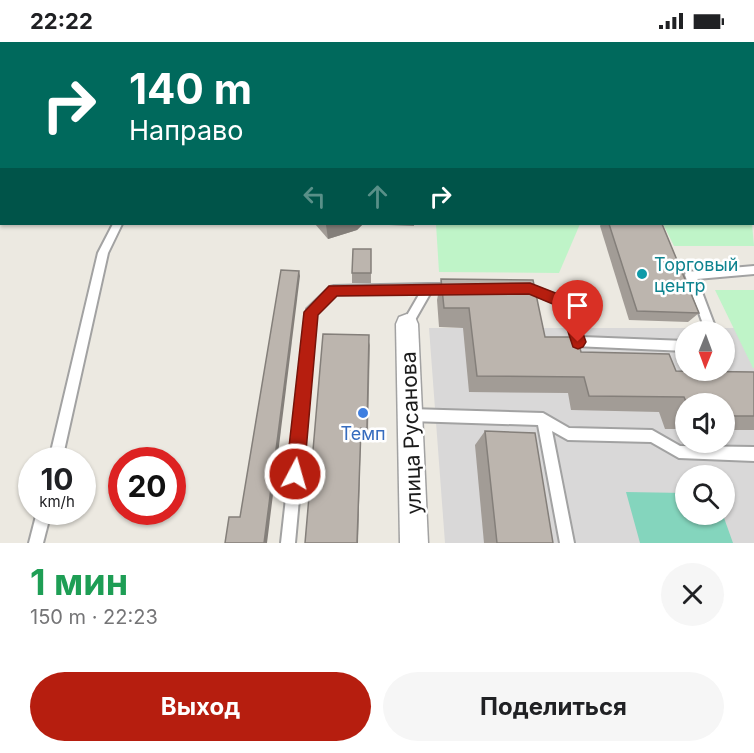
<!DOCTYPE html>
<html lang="ru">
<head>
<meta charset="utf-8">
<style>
	body { margin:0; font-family:Inter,sans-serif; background:#f6f6f6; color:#202124; height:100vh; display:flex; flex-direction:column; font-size:22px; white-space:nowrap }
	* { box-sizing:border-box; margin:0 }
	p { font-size:20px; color:#757577 }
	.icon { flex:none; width:33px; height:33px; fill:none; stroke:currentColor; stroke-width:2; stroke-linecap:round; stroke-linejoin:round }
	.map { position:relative; height:501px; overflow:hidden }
	.sheet { display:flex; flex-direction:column; background:#fff; flex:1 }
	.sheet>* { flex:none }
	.guide { position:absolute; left:0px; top:0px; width:754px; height:183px; box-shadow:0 2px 4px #0004; background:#00695c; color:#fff; overflow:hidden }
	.needle { width:39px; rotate:181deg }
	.controls { position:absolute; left:675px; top:279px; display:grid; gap:12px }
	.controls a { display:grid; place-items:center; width:60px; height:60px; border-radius:50%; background:#fff; box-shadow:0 2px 4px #0004; font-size:30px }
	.speed { position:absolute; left:18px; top:405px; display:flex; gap:12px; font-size:30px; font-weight:700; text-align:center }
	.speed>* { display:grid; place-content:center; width:78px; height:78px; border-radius:50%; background:#fff; box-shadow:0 2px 4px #0004; line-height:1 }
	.speed small { font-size:15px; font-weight:400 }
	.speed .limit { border:9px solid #d22; background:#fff; color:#111 }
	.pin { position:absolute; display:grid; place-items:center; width:51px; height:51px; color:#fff; margin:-62px -26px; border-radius:50% 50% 50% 0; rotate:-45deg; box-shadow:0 0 6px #0007 }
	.pin .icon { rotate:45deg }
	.me { position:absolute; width:66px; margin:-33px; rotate:6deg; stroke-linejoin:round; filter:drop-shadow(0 0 4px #0008) }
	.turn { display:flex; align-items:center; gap:21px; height:126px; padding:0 30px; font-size:27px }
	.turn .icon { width:78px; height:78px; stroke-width:2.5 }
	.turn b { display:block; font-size:42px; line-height:51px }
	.lanes { display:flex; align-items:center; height:57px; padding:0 30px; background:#0003; justify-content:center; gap:30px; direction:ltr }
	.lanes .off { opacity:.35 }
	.round { display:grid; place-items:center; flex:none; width:63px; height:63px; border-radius:32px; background:#f6f6f6 }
	.head { display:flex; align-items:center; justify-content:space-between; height:102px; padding:0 30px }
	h1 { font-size:36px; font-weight:700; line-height:45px; color:#1e9e55 }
	.button { display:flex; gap:12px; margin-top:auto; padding:12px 30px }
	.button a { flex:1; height:69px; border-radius:36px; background:#b61e0f; color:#fff; font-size:24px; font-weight:700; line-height:69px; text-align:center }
	.button a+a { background:#f6f6f6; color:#202124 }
	.status { display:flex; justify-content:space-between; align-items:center; height:42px; padding:0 30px; background:#fff; direction:ltr }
	.status svg { height:16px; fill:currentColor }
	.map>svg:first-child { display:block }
</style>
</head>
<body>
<div class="status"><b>22:22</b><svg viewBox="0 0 49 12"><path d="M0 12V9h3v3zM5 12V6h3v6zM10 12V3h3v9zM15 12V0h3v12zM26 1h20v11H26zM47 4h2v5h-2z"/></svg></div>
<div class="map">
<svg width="754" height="501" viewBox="0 0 754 501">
	<rect width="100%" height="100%" fill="#ece9e1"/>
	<path fill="#d9d8d8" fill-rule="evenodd" d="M 429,286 L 754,286 L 754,501 L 445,501 ZM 686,290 L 724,290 L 724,328 L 686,328 ZM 686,362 L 724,362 L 724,400 L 686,400 ZM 686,434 L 724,434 L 724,472 L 686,472 Z"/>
	<g fill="#bff4c8">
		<polygon points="357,0 643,0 644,1 357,1"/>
		<polygon points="436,182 580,182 559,231 439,230"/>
		<polygon points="663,182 752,182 754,204 674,204"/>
		<polygon points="715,248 754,248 754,326 753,326"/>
	</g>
	<polygon fill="#84d5bd" points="626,450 685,451 686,472 723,473 733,501 640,501"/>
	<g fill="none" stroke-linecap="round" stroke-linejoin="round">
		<g stroke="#a2a2a2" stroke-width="4">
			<g id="service">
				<polygon points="223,0 233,0 232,2 221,2"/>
				<rect x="753" y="15" width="1" height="4"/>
				<polygon points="113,182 122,182 108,211 62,418 49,418 98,211"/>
				<polygon points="754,224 754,232 697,237 717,290 706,290 685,233 686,230"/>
				<polygon points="428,242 452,242 456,243 457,246 456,249 431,250 411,285 407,287 403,285 402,282 420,251 336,252 316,272 295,501 281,501 307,267 330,245 334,244"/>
				<polygon points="522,243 530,243 570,258 582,295 686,299 686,309 574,304 562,264 530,251 518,250 517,247 518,244"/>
				<polygon points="410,367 543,371 569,386 652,388 680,404 754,405 754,419 679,416 651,400 568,398 552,389 574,501 560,501 538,383 410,379 406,377 404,373 406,369"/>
				<polygon points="37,470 51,470 43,501 29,501"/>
			</g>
		</g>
		<g stroke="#a2a2a2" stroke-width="3">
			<polygon id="minor" points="407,272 415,275 418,282 428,501 400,501 396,282 399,275"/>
		</g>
		<g stroke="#55670d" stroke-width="4">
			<g id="secondary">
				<polygon points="654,0 672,0 673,2 655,2"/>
				<rect x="753" y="127" width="1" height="18"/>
			</g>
		</g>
		<use href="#service" fill="#fff" fill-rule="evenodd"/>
		<use href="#minor" fill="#fff" fill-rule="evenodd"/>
		<use href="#secondary" fill="#ebf3b7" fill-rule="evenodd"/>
	</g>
	<g fill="#a29c96">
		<rect x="299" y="0" width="35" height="2"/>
		<polygon points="690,0 731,0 732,2 691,2"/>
		<polygon points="753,29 754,30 754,94 753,93"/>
		<polygon points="315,182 363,182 357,188 328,197"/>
		<polygon points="364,182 414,182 414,184"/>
		<polygon points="601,182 662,182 699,271 688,280 629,278 600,184"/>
		<polygon points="371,207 371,241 352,241 352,231"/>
		<polygon points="441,237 545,295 581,310 676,329 754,330 754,388 724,388 724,362 686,362 686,387 665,387 659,370 571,368 568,351 469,350 463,286 439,285 437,258"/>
		<polygon points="370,300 368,391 361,391 305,501"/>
		<polygon points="485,389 553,501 484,501 475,403"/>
	</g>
	<g fill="#847f7a">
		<polygon points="332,182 363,182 357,188 328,197 326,183"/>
		<polygon points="299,229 300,234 267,501 264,501"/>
		<polygon points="361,386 358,501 357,501"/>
	</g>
	<g fill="#bcb5ae" stroke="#847f7a" stroke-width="1.5">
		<polygon points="706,0 731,0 732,2 708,2"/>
		<polygon points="753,29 754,30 754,66 753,65"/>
		<polygon points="609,182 662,182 699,271 637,269"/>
		<polygon points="353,207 371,207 371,231 352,231"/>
		<polygon points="281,228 299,229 264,501 225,501 229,475 240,475"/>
		<polygon points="441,237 533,238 545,295 577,295 581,310 669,312 676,329 754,330 754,374 724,374 724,362 687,362 684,355 589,354 584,335 477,334 469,266 444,266"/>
		<polygon points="323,292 369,293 367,386 361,386 357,501 305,501"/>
		<polygon points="485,389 535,391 553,501 497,501"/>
	</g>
	<polygon fill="#b61e0f" stroke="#76140a" stroke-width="1.5" points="530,241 571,257 586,300 583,305 578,307 573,305 560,265 529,252 337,254 318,273 304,432 301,438 295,440 289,438 286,432 304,270 329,244"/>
	<circle fill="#0f9aa8" stroke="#fff" stroke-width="2" cx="642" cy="232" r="6"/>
	<circle fill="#3f7fe0" stroke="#fff" stroke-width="2" cx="363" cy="371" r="6"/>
	<g text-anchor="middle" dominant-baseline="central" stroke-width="5" stroke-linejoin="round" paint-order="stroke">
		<g font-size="18" fill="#0d838f" stroke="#fff" text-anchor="start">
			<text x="654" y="222">Торговый<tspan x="654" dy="21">центр</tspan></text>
		</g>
		<g font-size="18" fill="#366cbe" stroke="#fff">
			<text x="363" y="391">Темп</text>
		</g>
		<g font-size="21" fill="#1b1b1b" stroke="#fff">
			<text transform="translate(411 391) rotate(-92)">улица Русанова</text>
		</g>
	</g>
</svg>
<div class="controls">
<a><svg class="needle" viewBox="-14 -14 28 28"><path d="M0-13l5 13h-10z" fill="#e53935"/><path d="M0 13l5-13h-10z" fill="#757577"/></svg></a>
<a><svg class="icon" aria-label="sound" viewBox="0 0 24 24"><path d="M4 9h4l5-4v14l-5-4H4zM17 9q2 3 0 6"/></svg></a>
<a><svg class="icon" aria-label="search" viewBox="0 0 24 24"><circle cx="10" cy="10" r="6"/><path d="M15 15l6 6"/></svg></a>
</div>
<div class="speed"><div>10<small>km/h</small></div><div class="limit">20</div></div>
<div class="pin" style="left:578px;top:300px;background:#d93025"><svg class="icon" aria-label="arrive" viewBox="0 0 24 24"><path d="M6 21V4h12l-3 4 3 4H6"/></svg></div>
<svg class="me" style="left:295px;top:432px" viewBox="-20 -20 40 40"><circle r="17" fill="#b61e0f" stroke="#fff" stroke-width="3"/><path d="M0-11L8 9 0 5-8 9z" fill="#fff"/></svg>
<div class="guide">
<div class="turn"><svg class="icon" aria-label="right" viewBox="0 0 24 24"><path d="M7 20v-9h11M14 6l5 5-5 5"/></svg><div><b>140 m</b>Направо</div></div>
<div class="lanes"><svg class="icon off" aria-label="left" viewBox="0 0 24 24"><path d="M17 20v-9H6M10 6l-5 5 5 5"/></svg><svg class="icon off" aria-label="ahead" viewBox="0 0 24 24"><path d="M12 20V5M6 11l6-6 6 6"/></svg><svg class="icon" aria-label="right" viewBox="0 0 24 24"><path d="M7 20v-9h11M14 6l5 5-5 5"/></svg></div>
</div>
</div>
<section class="sheet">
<div class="head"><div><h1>1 мин</h1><p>150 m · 22:23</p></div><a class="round"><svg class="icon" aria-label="close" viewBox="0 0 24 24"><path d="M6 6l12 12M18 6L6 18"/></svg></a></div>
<div class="button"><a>Выход</a><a>Поделиться</a></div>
</section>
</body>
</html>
